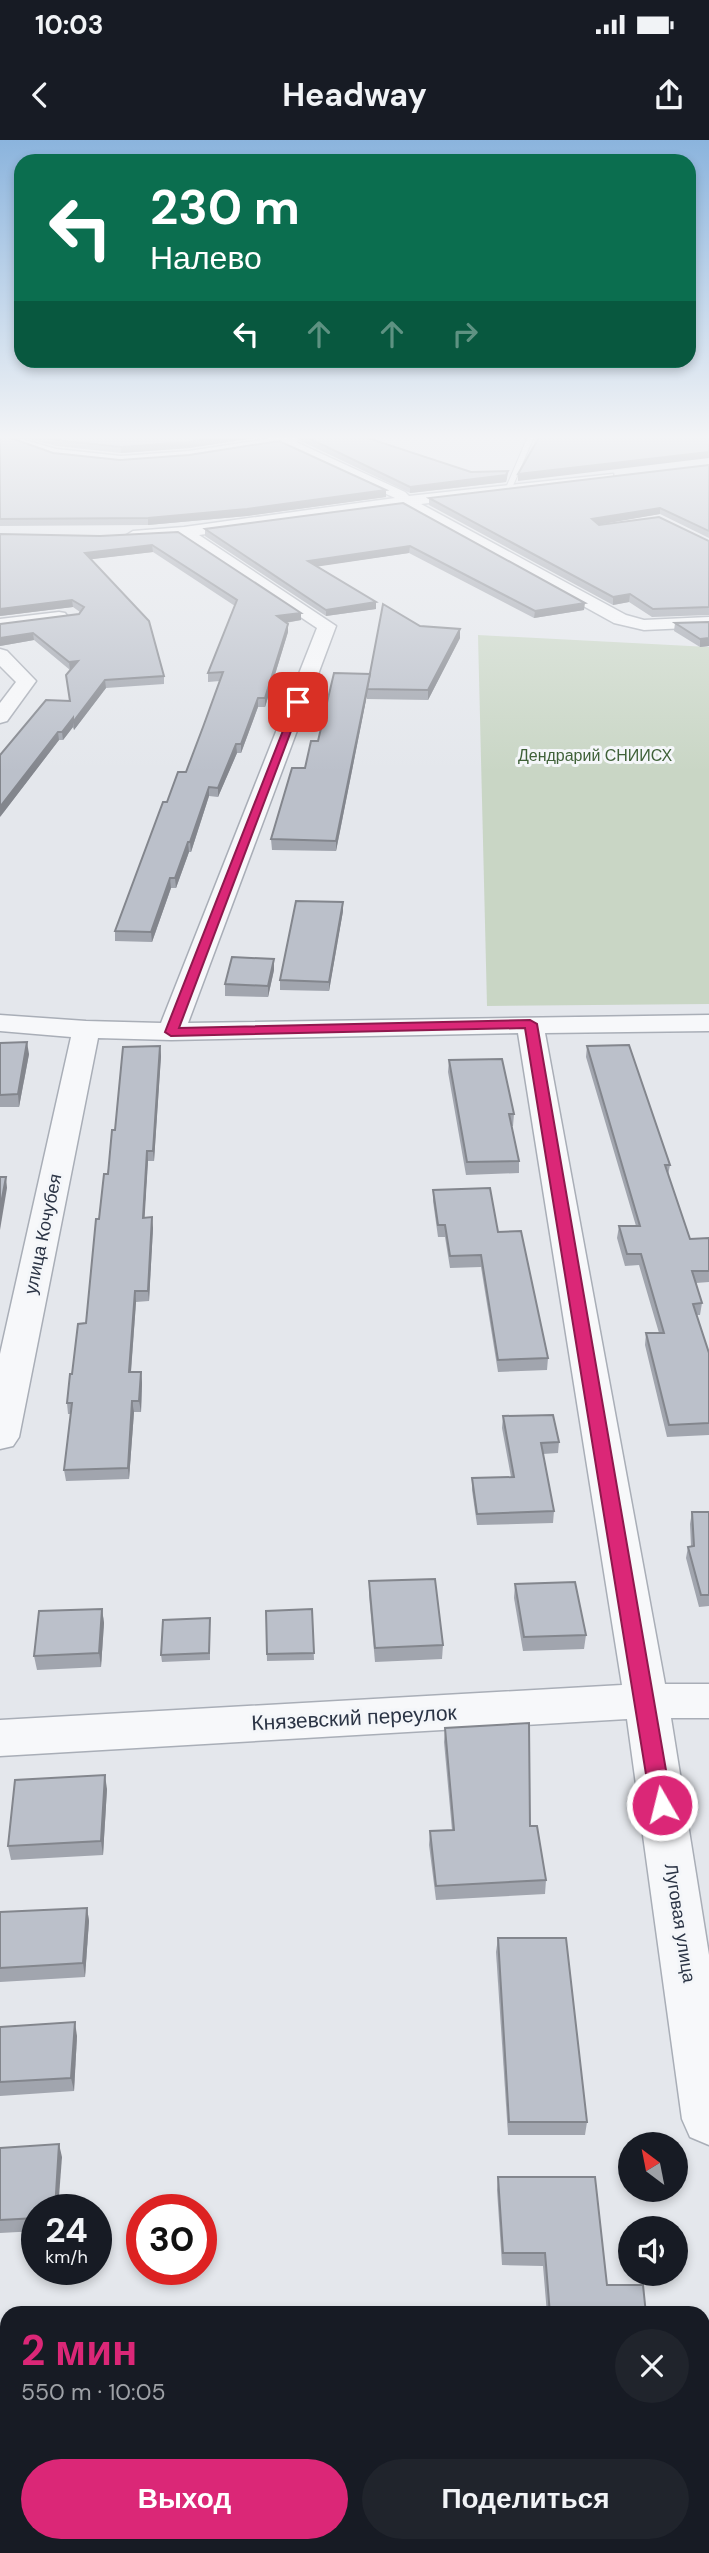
<!DOCTYPE html>
<html lang="ru">
<head>
<meta charset="utf-8">
<style>
	body { margin:0; font-family:"DM Sans",sans-serif; background:#20242c; color:#f1f3f6; height:100vh; display:flex; flex-direction:column; font-size:26px; white-space:nowrap }
	* { box-sizing:border-box; margin:0 }
	p { font-size:23px; color:#9ea1a6 }
	.icon { flex:none; width:38px; height:38px; fill:none; stroke:currentColor; stroke-width:2; stroke-linecap:round; stroke-linejoin:round }
	.map { position:relative; flex:1; overflow:hidden }
	.details { position:absolute; left:0px; top:2166px; width:710px; height:247px; display:flex; flex-direction:column; background:#171b24; border-radius:21px 21px 0 0; box-shadow:0 4px 10px #0003 }
	.details>* { flex:none }
	.banner { position:absolute; left:14px; top:14px; width:682px; height:214px; border-radius:21px; box-shadow:0 4px 10px #0003; background:#0b6e4f; color:#fff; overflow:hidden }
	.needle { width:46px; rotate:328deg }
	.tools { position:absolute; left:618px; top:1992px; display:grid; gap:14px }
	.tools a { display:grid; place-items:center; width:70px; height:70px; border-radius:50%; background:#171b24; box-shadow:0 4px 10px #0003; font-size:35px }
	.speed { position:absolute; left:21px; top:2054px; display:flex; gap:14px; font-size:35px; font-weight:700; text-align:center }
	.speed>* { display:grid; place-content:center; width:91px; height:91px; border-radius:50%; background:#171b24; box-shadow:0 4px 10px #0003; line-height:1 }
	.speed small { font-size:18px; font-weight:400 }
	.speed .limit { border:10px solid #d22; background:#fff; color:#111 }
	.pin { position:absolute; display:grid; place-items:center; width:60px; height:60px; color:#fff; margin:-30px; border-radius:14px; box-shadow:0 4px 10px #0006 }
	.me { position:absolute; width:77px; margin:-38px; rotate:352deg; stroke-linejoin:round; filter:drop-shadow(0 0 5px #0008) }
	.turn { display:flex; align-items:center; gap:24px; height:147px; padding:0 21px; font-size:32px }
	.turn .icon { width:91px; height:91px; stroke-width:2.5 }
	.turn b { display:block; font-size:49px; line-height:60px }
	.lanes { display:flex; align-items:center; height:66px; padding:0 21px; background:#0003; justify-content:center; gap:35px; direction:ltr }
	.lanes .off { opacity:.35 }
	.round { display:grid; place-items:center; flex:none; width:74px; height:74px; border-radius:37px; background:#20242c }
	.headline { display:flex; align-items:center; justify-content:space-between; height:119px; padding:0 21px }
	h1 { font-size:42px; font-weight:700; line-height:52px; color:#db2777 }
	.primary-button { display:flex; gap:14px; margin-top:auto; padding:14px 21px }
	.primary-button a { flex:1; height:80px; border-radius:42px; background:#db2777; color:#fff; font-size:28px; font-weight:700; line-height:80px; text-align:center }
	.primary-button a+a { background:#20242c; color:#f1f3f6 }
	.status { display:flex; justify-content:space-between; align-items:center; height:49px; padding:0 35px; background:#171b24; direction:ltr }
	.status svg { height:19px; fill:currentColor }
	header { display:flex; justify-content:space-between; align-items:center; height:91px; padding:0 21px; background:#171b24; font-size:32px; font-weight:700 }
	.map>svg:first-child { display:block }
</style>
</head>
<body>
<div class="status"><b>10:03</b><svg viewBox="0 0 49 12"><path d="M0 12V9h3v3zM5 12V6h3v6zM10 12V3h3v9zM15 12V0h3v12zM26 1h20v11H26zM47 4h2v5h-2z"/></svg></div>
<header><svg class="icon" aria-label="back" viewBox="0 0 24 24"><path d="M15 5l-7 7 7 7"/></svg>Headway<svg class="icon" aria-label="share" viewBox="0 0 24 24"><path d="M12 15V3M7 8l5-5 5 5M5 13v7h14v-7"/></svg></header>
<div class="map">
<svg width="709" height="2413" viewBox="0 0 709 2413">
	<rect width="100%" height="100%" fill="#e4e7ec"/>
	<polygon fill="#c9d6c5" points="478,495 709,507 709,864 487,866"/>
	<g fill="none" stroke-linecap="round" stroke-linejoin="round">
		<g stroke="#a9aeb7" stroke-width="2">
			<polygon id="service" points="529,294 535,294 512,348 505,350"/>
		</g>
		<g stroke="#a9aeb7" stroke-width="3">
			<g id="minor">
				<polygon points="261,294 297,296 299,299 296,302 405,352 409,356 613,334 613,340 608,341 421,364 626,475 644,480 709,477 709,487 644,490 614,483 403,366 199,395 336,486 188,883 709,875 709,891 545,893 665,1544 709,1544 709,1578 671,1578 709,1815 709,2005 690,1997 682,1979 627,1579 0,1616 0,1580 622,1545 518,893 171,900 98,898 19,1297 13,1306 0,1309 0,1214 71,897 0,891 0,875 86,881 161,883 317,488 181,397 133,401 125,396 133,391 184,387 395,358 280,305 189,319 121,324 54,317 14,303 21,299 56,309 121,316 189,311 267,299"/>
				<polygon points="59,472 65,473 68,477 65,481 0,489 0,479"/>
				<polygon points="0,509 7,511 36,541 7,581 0,583 0,563 16,542 0,526"/>
			</g>
		</g>
		<use href="#service" fill="#f7f8fa" fill-rule="evenodd"/>
		<use href="#minor" fill="#f7f8fa" fill-rule="evenodd"/>
	</g>
	<g fill="#a1a5ae">
		<polygon points="0,294 261,294 261,297 189,308 121,313 57,306 20,297 16,300 53,313 386,350 386,357 247,376 148,385 0,386"/>
		<polygon points="298,294 399,294 371,299 471,332 508,331 507,338 506,342 410,353 301,301"/>
		<polygon points="709,325 709,398 660,374 599,384 709,401 709,475 652,477 629,462 613,465 429,365 429,358"/>
		<polygon points="403,363 584,470 534,478 409,413 317,426 376,462 376,469 326,476 205,396 205,389"/>
		<polygon points="178,392 301,480 286,483 288,484 288,492 265,567 258,567 241,613 237,613 218,657 209,656 191,712 189,712 176,748 171,748 152,802 115,801 115,791 167,662 186,632 220,541 208,542 208,533 235,466 153,412 91,419 164,536 164,544 106,548 74,590 73,587 63,600 59,600 0,677 70,561 70,530 34,500 0,506 0,484 79,474 80,472 73,467 0,476 0,394 100,396"/>
		<polygon points="709,482 709,506 700,507 674,491 675,483"/>
		<polygon points="460,489 460,498 428,560 367,559 367,555 336,711 272,710 271,699 318,601 370,534"/>
		<polygon points="343,771 329,851 280,850 280,840"/>
		<polygon points="274,830 268,857 225,856 225,844"/>
		<polygon points="0,903 29,914 19,967 0,967"/>
		<polygon points="160,906 161,916 154,1021 148,1021 144,1077 153,1088 149,1161 136,1162 131,1232 141,1232 142,1243 141,1272 134,1272 129,1339 66,1341 64,1330 71,1274 68,1274 67,1263 72,1234 86,1183 99,1079 115,990"/>
		<polygon points="587,906 670,1025 668,1035 690,1099 709,1098 709,1142 696,1143 702,1163 700,1175 697,1175 709,1213 709,1295 667,1297 645,1205 646,1193 659,1193 639,1125 625,1126 617,1098 619,1086 636,1086 586,917"/>
		<polygon points="449,920 514,974 513,986 512,986 519,1021 519,1033 466,1035 448,932"/>
		<polygon points="433,1050 498,1092 548,1218 547,1230 498,1232 481,1127 450,1128 445,1097 438,1097 433,1061"/>
		<polygon points="503,1276 559,1302 558,1313 543,1314 554,1371 553,1383 477,1385 472,1350 472,1338 511,1337 502,1288"/>
		<polygon points="692,1372 709,1372 709,1466 699,1467 686,1418 688,1407 691,1406 690,1384"/>
		<polygon points="369,1441 443,1505 442,1519 375,1522 369,1455"/>
		<polygon points="515,1444 586,1495 584,1509 523,1511 514,1458"/>
		<polygon points="102,1469 104,1483 101,1527 37,1530 34,1516"/>
		<polygon points="312,1469 314,1520 267,1521 266,1471"/>
		<polygon points="210,1478 210,1520 162,1522 161,1515"/>
		<polygon points="445,1588 530,1686 546,1740 545,1754 436,1760 429,1705 430,1691 452,1690 444,1602"/>
		<polygon points="107,1649 103,1715 11,1720 8,1706"/>
		<polygon points="87,1768 89,1781 85,1837 0,1842 0,1772"/>
		<polygon points="498,1798 587,1982 585,1995 508,1995 496,1812"/>
		<polygon points="0,1887 77,1896 74,1951 0,1956"/>
		<polygon points="0,2008 62,2017 37,2070 37,2091 0,2093"/>
		<polygon points="498,2037 607,2145 646,2174 547,2174 543,2126 502,2125 497,2050"/>
		<polygon points="613,2406 694,2406 695,2413 614,2413"/>
	</g>
	<g fill="#83868d">
		<polygon points="15,294 19,294 20,297 12,304 11,298"/>
		<polygon points="239,294 261,294 261,297 189,308 121,313 121,307"/>
		<polygon points="362,294 399,294 358,301 358,295"/>
		<polygon points="709,312 709,318 518,341 518,334"/>
		<polygon points="508,331 507,338 506,342 410,353 410,347"/>
		<polygon points="386,350 386,357 247,376 148,385 148,378"/>
		<polygon points="660,368 660,374 592,386 592,379"/>
		<polygon points="152,405 153,412 85,420 85,413"/>
		<polygon points="410,406 409,413 308,428 308,421"/>
		<polygon points="630,454 629,462 613,465 613,457"/>
		<polygon points="72,460 73,467 0,476 0,469"/>
		<polygon points="376,462 376,469 326,476 326,470"/>
		<polygon points="585,463 584,470 534,478 535,471"/>
		<polygon points="301,473 301,480 277,484 277,476"/>
		<polygon points="288,484 288,492 265,567 265,558"/>
		<polygon points="460,489 460,498 428,560 428,550"/>
		<polygon points="33,493 34,500 0,506 0,498"/>
		<polygon points="709,498 709,506 700,507 700,499"/>
		<polygon points="78,521 70,530 69,522"/>
		<polygon points="370,534 367,555 336,711 336,701"/>
		<polygon points="105,540 106,548 74,590 73,582"/>
		<polygon points="258,558 258,567 241,613 241,604"/>
		<polygon points="73,578 73,587 63,600 62,592"/>
		<polygon points="58,592 59,600 0,677 0,667"/>
		<polygon points="236,604 237,613 218,657 218,648"/>
		<polygon points="209,647 209,656 191,712 190,702"/>
		<polygon points="188,702 189,712 176,748 175,738"/>
		<polygon points="170,738 171,748 152,802 151,792"/>
		<polygon points="343,762 343,771 329,851 329,842"/>
		<polygon points="274,819 274,830 268,857 268,846"/>
		<polygon points="27,902 29,914 19,967 18,954"/>
		<polygon points="160,906 161,916 154,1021 153,1011"/>
		<polygon points="147,1011 148,1021 144,1088 143,1078"/>
		<polygon points="6,1037 7,1048 0,1090 0,1069"/>
		<polygon points="152,1077 153,1088 149,1161 148,1151"/>
		<polygon points="135,1151 136,1162 130,1243 129,1232"/>
		<polygon points="141,1232 142,1243 141,1272 139,1261"/>
		<polygon points="132,1261 134,1272 129,1339 128,1328"/>
		<polygon points="102,1469 104,1483 101,1527 99,1513"/>
		<polygon points="105,1635 107,1649 103,1715 101,1701"/>
		<polygon points="87,1768 89,1781 85,1837 83,1823"/>
		<polygon points="75,1882 77,1896 74,1951 71,1938"/>
		<polygon points="59,2004 62,2017 58,2070 55,2070"/>
		<polygon points="1,2392 4,2403 4,2413 0,2413"/>
	</g>
	<g fill="#bbc0ca" stroke="#83868d" stroke-width="2">
		<polygon points="0,294 15,294 11,298 53,313 120,320 189,315 279,301 386,350 247,369 148,378 0,379"/>
		<polygon points="34,294 239,294 188,302 121,307 56,300"/>
		<polygon points="300,294 362,294 358,295 471,332 508,331 506,335 410,347"/>
		<polygon points="541,294 709,294 709,312 518,334"/>
		<polygon points="709,325 709,391 660,368 592,379 599,385 659,377 709,401 709,467 653,469 630,454 613,457 429,358"/>
		<polygon points="403,363 585,463 535,471 410,406 308,421 376,462 326,470 205,389"/>
		<polygon points="178,392 301,473 277,476 288,484 265,558 258,558 241,604 236,604 218,648 209,647 190,702 188,702 175,738 170,738 151,792 115,791 163,662 167,662 178,632 186,632 203,587 223,532 208,533 237,460 152,405 85,413 149,481 164,536 105,540 73,582 73,578 62,592 58,592 0,667 0,615 46,560 70,561 66,535 78,521 69,522 33,493 0,498 0,484 79,474 84,467 72,460 0,469 0,394 100,396"/>
		<polygon points="383,464 420,486 460,489 428,550 367,549"/>
		<polygon points="709,482 709,498 700,499 675,483"/>
		<polygon points="334,533 370,534 336,701 271,699 292,628 305,628 311,601 318,601"/>
		<polygon points="296,761 343,762 329,842 280,840"/>
		<polygon points="232,817 274,819 268,846 225,844"/>
		<polygon points="27,902 18,954 0,955 0,903"/>
		<polygon points="629,905 670,1025 665,1025 690,1099 709,1098 709,1131 692,1131 702,1163 693,1164 709,1213 709,1283 669,1285 646,1193 664,1193 641,1114 627,1114 619,1086 640,1086 587,906"/>
		<polygon points="160,906 153,1011 147,1011 143,1078 152,1077 148,1151 135,1151 129,1232 141,1232 139,1261 132,1261 128,1328 64,1330 72,1263 67,1263 70,1234 72,1234 78,1184 86,1183 96,1079 99,1079 104,1034 108,1034 112,990 115,990 123,907"/>
		<polygon points="502,919 514,974 509,974 519,1021 467,1022 449,920"/>
		<polygon points="0,1037 6,1037 0,1069"/>
		<polygon points="490,1048 498,1092 521,1091 548,1218 498,1220 481,1115 450,1116 445,1085 438,1085 433,1050"/>
		<polygon points="553,1275 559,1302 541,1303 554,1371 477,1374 472,1338 514,1337 503,1276"/>
		<polygon points="692,1372 709,1372 709,1455 701,1455 688,1407 694,1406"/>
		<polygon points="435,1439 443,1505 375,1508 369,1441"/>
		<polygon points="575,1442 586,1495 524,1497 515,1444"/>
		<polygon points="102,1469 99,1513 34,1516 39,1471"/>
		<polygon points="312,1469 314,1513 267,1514 266,1471"/>
		<polygon points="210,1478 209,1513 161,1515 163,1480"/>
		<polygon points="529,1583 530,1686 537,1686 546,1740 436,1746 430,1691 454,1690 445,1588"/>
		<polygon points="105,1635 101,1701 8,1706 15,1640"/>
		<polygon points="87,1768 83,1823 0,1828 0,1772"/>
		<polygon points="498,1798 566,1798 587,1982 509,1982"/>
		<polygon points="75,1882 71,1938 0,1942 0,1887"/>
		<polygon points="59,2004 55,2070 37,2070 37,2078 0,2080 0,2008"/>
		<polygon points="498,2037 595,2037 607,2145 643,2145 646,2174 550,2174 545,2113 503,2113"/>
		<polygon points="617,2406 694,2406 695,2413 618,2413"/>
	</g>
	<linearGradient id="sky" x2="0" y2="1"><stop stop-color="#8bb4dd"/><stop offset="0.47" stop-color="#f3f4f6"/><stop offset="1" stop-color="#f3f4f6" stop-opacity="0"/></linearGradient>
	<rect width="709" height="632" fill="url(#sky)"/>
	<polygon fill="#db2777" stroke="#8e194d" stroke-width="2" points="295,560 302,562 179,888 530,880 537,884 672,1665 669,1672 662,1674 654,1672 651,1665 525,888 171,896 165,892"/>
	<g text-anchor="middle" dominant-baseline="central" stroke-width="6" stroke-linejoin="round" paint-order="stroke">
		<g font-size="16" fill="#3f6138" stroke="#f4f6f9">
			<text x="595" y="615">Дендрарий СНИИСХ</text>
		</g>
		<g font-size="18" fill="#2b3445" stroke="#f4f6f9">
			<text transform="translate(43 1094) rotate(-78)">улица Кочубея</text>
			<text transform="translate(680 1783) rotate(81)">Луговая улица</text>
		</g>
		<g font-size="21" fill="#2b3445" stroke="#f4f6f9">
			<text transform="translate(354 1578) rotate(-3)">Князевский переулок</text>
		</g>
	</g>
</svg>
<div class="tools">
<a><svg class="needle" viewBox="-14 -14 28 28"><path d="M0-13l5 13h-10z" fill="#e53935"/><path d="M0 13l5-13h-10z" fill="#9ea1a6"/></svg></a>
<a><svg class="icon" aria-label="sound" viewBox="0 0 24 24"><path d="M4 9h4l5-4v14l-5-4H4zM17 9q2 3 0 6"/></svg></a>
</div>
<div class="speed"><div>24<small>km/h</small></div><div class="limit">30</div></div>
<div class="pin" style="left:298px;top:562px;background:#d93025"><svg class="icon" aria-label="arrive" viewBox="0 0 24 24"><path d="M6 21V4h12l-3 4 3 4H6"/></svg></div>
<svg class="me" style="left:662px;top:1665px" viewBox="-20 -20 40 40"><circle r="17" fill="#db2777" stroke="#fff" stroke-width="3"/><path d="M0-11L8 9 0 5-8 9z" fill="#fff"/></svg>
<div class="banner">
<div class="turn"><svg class="icon" aria-label="left" viewBox="0 0 24 24"><path d="M17 20v-9H6M10 6l-5 5 5 5"/></svg><div><b>230 m</b>Налево</div></div>
<div class="lanes"><svg class="icon" aria-label="left" viewBox="0 0 24 24"><path d="M17 20v-9H6M10 6l-5 5 5 5"/></svg><svg class="icon off" aria-label="ahead" viewBox="0 0 24 24"><path d="M12 20V5M6 11l6-6 6 6"/></svg><svg class="icon off" aria-label="ahead" viewBox="0 0 24 24"><path d="M12 20V5M6 11l6-6 6 6"/></svg><svg class="icon off" aria-label="right" viewBox="0 0 24 24"><path d="M7 20v-9h11M14 6l5 5-5 5"/></svg></div>
</div>
<section class="details">
<div class="headline"><div><h1>2 мин</h1><p>550 m · 10:05</p></div><a class="round"><svg class="icon" aria-label="close" viewBox="0 0 24 24"><path d="M6 6l12 12M18 6L6 18"/></svg></a></div>
<div class="primary-button"><a>Выход</a><a>Поделиться</a></div>
</section>
</div>
</body>
</html>
